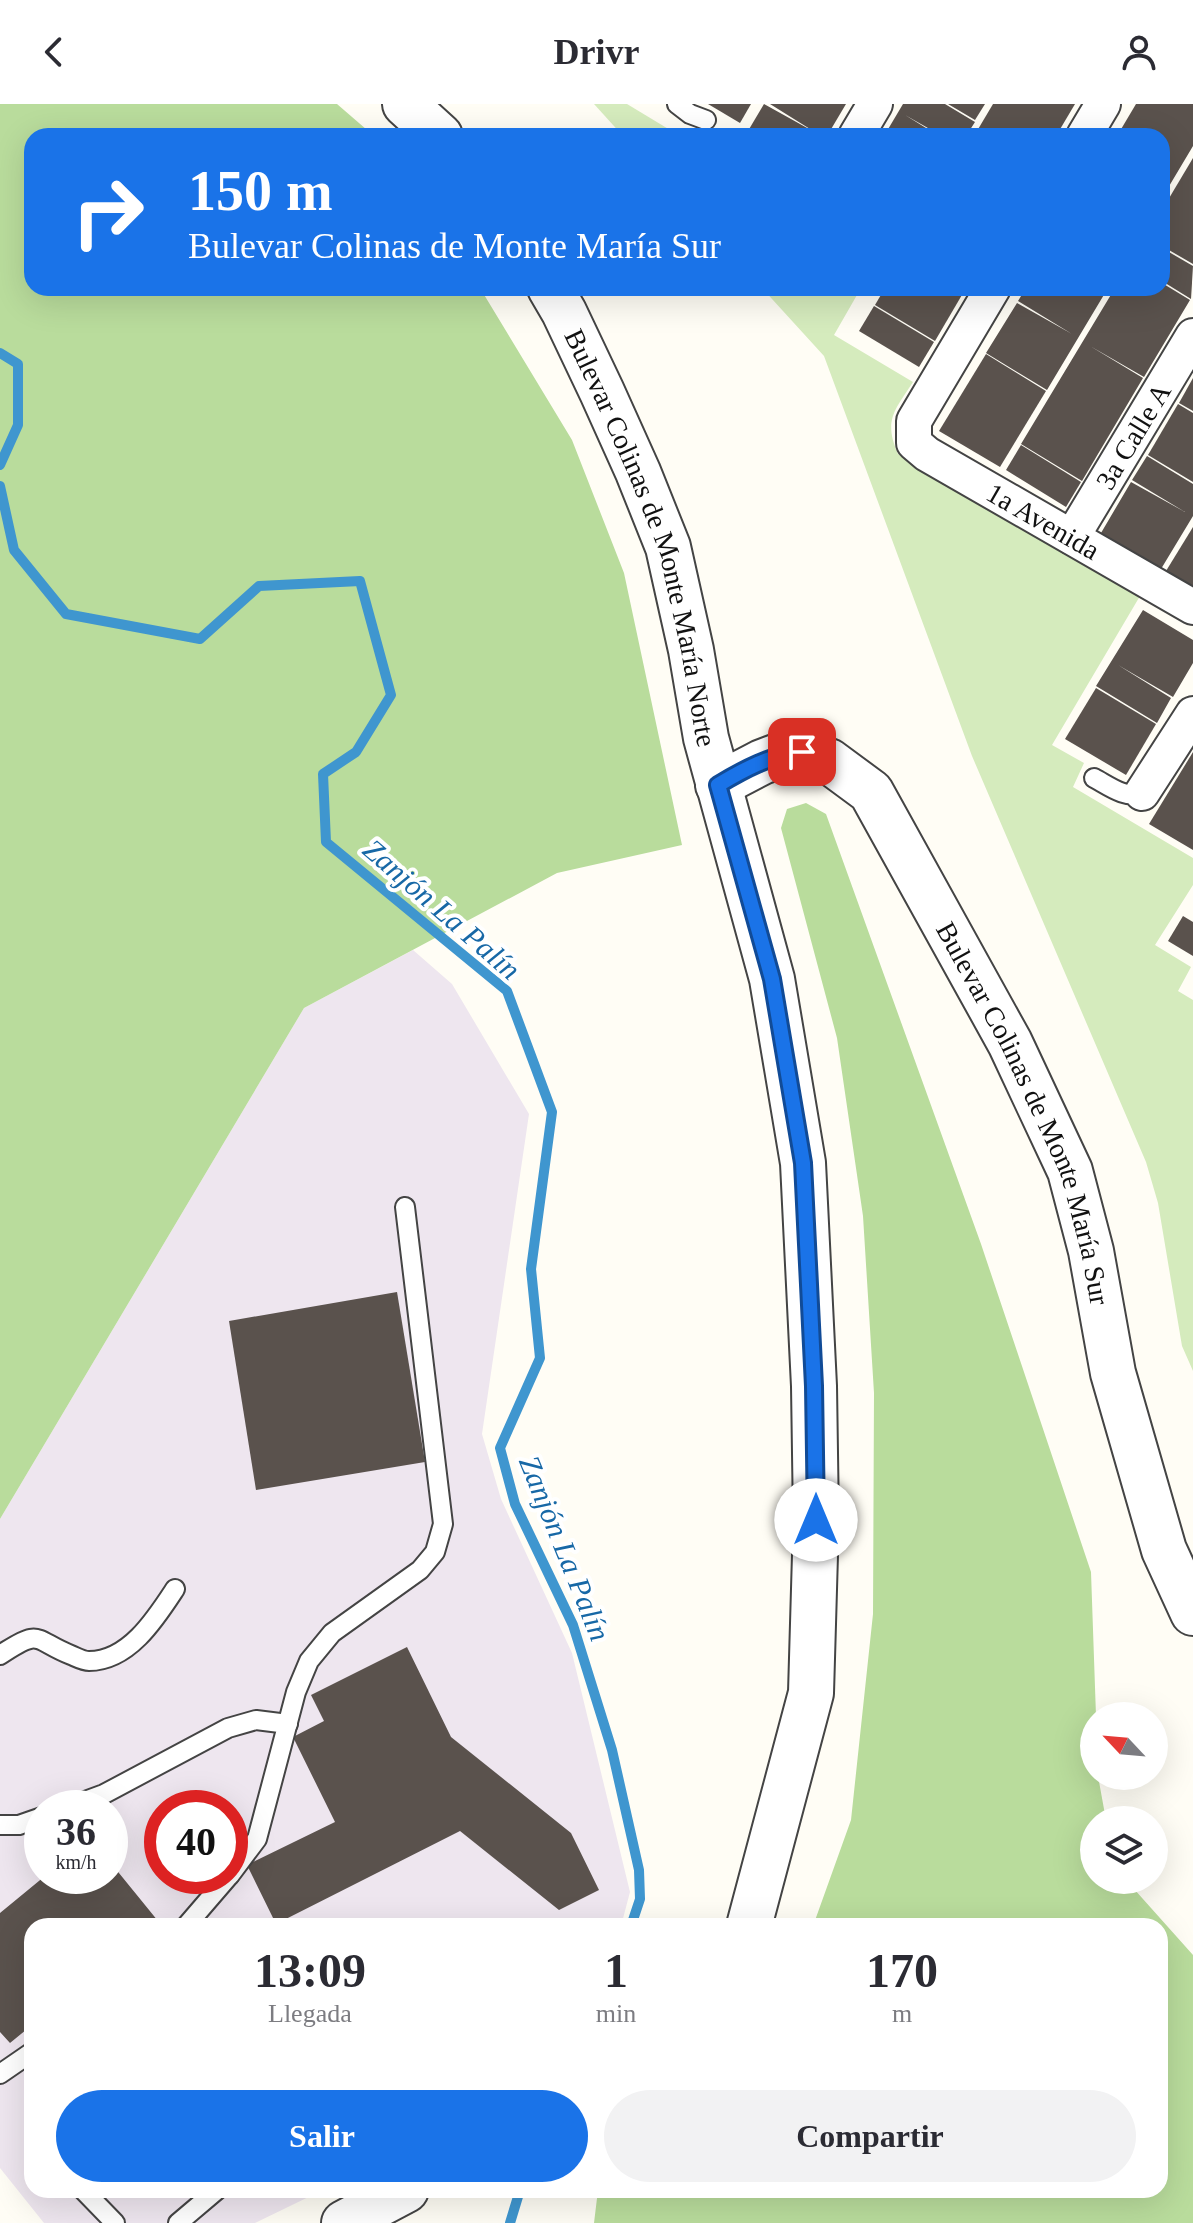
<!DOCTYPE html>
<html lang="es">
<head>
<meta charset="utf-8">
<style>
	body { margin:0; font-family:Georgia,serif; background:#f2f2f3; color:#2b2b33; height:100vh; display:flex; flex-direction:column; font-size:30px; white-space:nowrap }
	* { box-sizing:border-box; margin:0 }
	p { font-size:26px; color:#7c7c81 }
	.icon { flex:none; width:44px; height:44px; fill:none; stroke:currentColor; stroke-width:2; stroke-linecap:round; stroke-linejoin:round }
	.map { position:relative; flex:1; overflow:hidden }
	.details { position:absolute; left:24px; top:1814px; width:1144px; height:280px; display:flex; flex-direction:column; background:#fff; border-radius:24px; box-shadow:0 8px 32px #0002 }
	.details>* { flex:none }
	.guide { position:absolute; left:24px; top:24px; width:1146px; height:168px; border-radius:24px; box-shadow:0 8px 32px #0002; background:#1a73e8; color:#fff; overflow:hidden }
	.needle { width:52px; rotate:296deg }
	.tools { position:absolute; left:1080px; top:1598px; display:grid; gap:16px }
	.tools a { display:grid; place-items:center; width:88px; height:88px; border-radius:50%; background:#fff; box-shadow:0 8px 32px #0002; font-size:40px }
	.speed { position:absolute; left:24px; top:1686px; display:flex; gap:16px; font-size:40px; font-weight:700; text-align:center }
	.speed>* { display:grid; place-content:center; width:104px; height:104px; border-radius:50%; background:#fff; box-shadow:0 8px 32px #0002; line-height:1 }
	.speed small { font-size:20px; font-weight:400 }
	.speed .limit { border:12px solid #d22; background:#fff; color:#111 }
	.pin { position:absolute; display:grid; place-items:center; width:68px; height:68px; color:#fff; margin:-34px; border-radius:16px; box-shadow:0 4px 12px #0006 }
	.me { position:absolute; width:88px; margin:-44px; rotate:0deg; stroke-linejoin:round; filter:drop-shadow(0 0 6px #0008) }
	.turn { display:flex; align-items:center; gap:28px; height:168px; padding:0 32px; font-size:36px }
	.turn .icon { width:104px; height:104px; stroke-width:2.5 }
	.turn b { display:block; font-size:56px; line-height:68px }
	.eta { display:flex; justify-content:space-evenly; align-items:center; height:136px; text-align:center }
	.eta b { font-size:48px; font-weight:700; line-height:56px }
	.action { display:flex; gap:16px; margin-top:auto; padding:16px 32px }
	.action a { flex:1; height:92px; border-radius:48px; background:#1a73e8; color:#fff; font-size:32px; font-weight:700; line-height:92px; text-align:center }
	.action a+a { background:#f2f2f3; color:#2b2b33 }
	header { display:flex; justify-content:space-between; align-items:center; height:104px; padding:0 32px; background:#fff; font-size:36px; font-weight:700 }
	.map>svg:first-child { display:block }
</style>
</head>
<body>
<header><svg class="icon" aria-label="back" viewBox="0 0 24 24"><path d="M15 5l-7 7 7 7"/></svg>Drivr<svg class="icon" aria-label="person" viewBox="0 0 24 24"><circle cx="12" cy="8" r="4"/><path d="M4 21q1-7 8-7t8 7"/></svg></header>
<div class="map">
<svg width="1193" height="2119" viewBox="0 0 1193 2119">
	<rect width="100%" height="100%" fill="#fffdf5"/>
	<path fill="#eee6ef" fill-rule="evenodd" d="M 413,846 L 452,880 L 529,1010 L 482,1330 L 501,1395 L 572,1549 L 630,1788 L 621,1822 L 32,1822 L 32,2086 L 323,2086 L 255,2119 L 44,2119 L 0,2064 L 0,1415 L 304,904 ZM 42,1704 L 110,1704 L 110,1772 L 42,1772 ZM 162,1704 L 230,1704 L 230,1772 L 162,1772 Z"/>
	<g fill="#d5ebbd">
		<polygon points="594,0 627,0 680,32 623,32"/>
		<path d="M 762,184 L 861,184 L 834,231 L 913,278 C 895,306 883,316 898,350 L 1140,492 L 1052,641 L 1084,659 L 1073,683 L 1193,754 L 1193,781 L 1155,841 L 1191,863 L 1178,887 L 1193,896 L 1193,1267 L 1182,1242 L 1158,1099 L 1146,1058 L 972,652 L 824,252 Z"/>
	</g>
	<g fill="#b9dc9c">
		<polygon points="0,0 337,0 374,32 32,32 32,184 480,184 572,336 624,469 682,741 557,769 304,904 0,1415"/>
		<polygon points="806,699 826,710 981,1140 1091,1468 1096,1612 1094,1672 1098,1672 1106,1716 1094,1716 1094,1776 1126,1776 1193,1851 1193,2119 594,2119 598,2086 1160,2086 1160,1822 813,1822 851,1716 873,1510 874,1289 863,1112 837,934 781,724 787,705"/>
	</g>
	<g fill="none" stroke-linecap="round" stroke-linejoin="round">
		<g stroke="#3f96cf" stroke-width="10">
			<polyline points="0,249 18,260 18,321 0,361"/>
			<polyline points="0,382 14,446 66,510 200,535 259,482 360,477 391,591 356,648 323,670 326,738 507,887 552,1008 531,1165 540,1254 500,1344 515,1400 573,1521 612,1646 639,1766 640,1795 631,1822"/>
			<polyline points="510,2119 520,2086"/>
		</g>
	</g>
	<g fill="#5a524d">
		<polygon points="708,0 751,0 740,19"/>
		<polygon points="764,0 818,30 770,0 846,0 827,32 745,32"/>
		<polygon points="903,0 945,0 975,18 966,32 942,32 905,11 939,32 884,32"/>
		<polygon points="948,0 985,0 975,16"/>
		<polygon points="993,0 1075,0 1056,32 974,32"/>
		<polygon points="1136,0 1193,0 1193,42 1162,94 1162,32 1117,32"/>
		<polygon points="1193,54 1193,160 1162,142 1162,106"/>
		<polygon points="1162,144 1193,162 1191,195 1162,177"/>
		<polygon points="1162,179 1190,196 1144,273 1090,242 1143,274 1082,377 1021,340 1115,184 1162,184"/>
		<polygon points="885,184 966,184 935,237 875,201"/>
		<polygon points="1026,184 1108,184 1047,286 986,249 1017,199 1072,230 1018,197"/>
		<polygon points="874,202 934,238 919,263 859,227"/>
		<polygon points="986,250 1046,287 1000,363 939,327"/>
		<polygon points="1193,274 1193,307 1179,299"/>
		<polygon points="1178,300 1193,309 1193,378 1148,351"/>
		<polygon points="1021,341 1081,378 1066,403 1006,366"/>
		<polygon points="1147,352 1193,380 1193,412 1161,465 1101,429 1131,378 1185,408 1132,376"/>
		<polygon points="1193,423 1193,483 1166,467"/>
		<polygon points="1143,506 1193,536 1193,559 1173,593 1118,561 1171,594 1157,619 1096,582"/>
		<polygon points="1096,584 1156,620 1126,671 1065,635"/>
		<polygon points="1193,648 1193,746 1149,720"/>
		<polygon points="1183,812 1193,818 1193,852 1168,837"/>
		<polygon points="397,1188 425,1358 256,1386 229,1217"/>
		<polygon points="407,1543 451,1633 571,1729 599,1786 559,1806 460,1727 276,1820 247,1761 335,1718 293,1633 324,1617 311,1591"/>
		<polygon points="110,1758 158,1817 151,1822 32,1822 32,1921 10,1939 0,1928 0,1809 45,1772 110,1772"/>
	</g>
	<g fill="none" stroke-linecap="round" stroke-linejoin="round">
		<g stroke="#444" stroke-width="22">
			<g id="service">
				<polyline points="677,0 690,10 706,16"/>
				<path d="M 1094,674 C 1109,682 1125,695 1142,689"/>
				<path d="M 0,1551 C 42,1523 33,1536 71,1551 C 76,1553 83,1557 89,1557 C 129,1557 156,1514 175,1485"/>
				<polyline points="66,1704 104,1690 228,1624 256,1616 288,1620"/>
				<polyline points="0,1721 19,1721 42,1713"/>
				<polyline points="230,1771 257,1735 296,1588 309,1557 332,1529 420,1466 435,1448 443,1420 405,1103"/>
				<polyline points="186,1822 229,1772"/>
				<polyline points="0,1970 32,1948"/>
				<polyline points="83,2086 115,2119"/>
				<polyline points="178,2119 217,2086"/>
			</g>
		</g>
		<g stroke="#444" stroke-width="38">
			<g id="minor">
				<polyline points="856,32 875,0"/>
				<polyline points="1084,32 1103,0"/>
				<path id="s1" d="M 993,184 L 914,317 L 914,339 L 927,350 L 1193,503"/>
				<path id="s2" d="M 1072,433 L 1193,232"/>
				<polyline points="1142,689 1193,610"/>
			</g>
		</g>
		<g stroke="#444" stroke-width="48">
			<g id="tertiary">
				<polyline points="405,0 440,32"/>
				<path id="s3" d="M 550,184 L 564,208 L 602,288 L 638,368 L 668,443 L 691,546 L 706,634 L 772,875 L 803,1059 L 814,1282 L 816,1416 L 811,1589 L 749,1822"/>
				<path id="s4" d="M 718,681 L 762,658 L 786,649 L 802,648 L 829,657 L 871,688 L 1010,939 L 1070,1067 L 1091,1147 L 1113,1269 L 1164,1446 L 1193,1509"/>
				<polyline points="344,2119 406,2086"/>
			</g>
		</g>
		<use href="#service" stroke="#fff" stroke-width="18"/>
		<use href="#minor" stroke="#fff" stroke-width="34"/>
		<use href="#tertiary" stroke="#fff" stroke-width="44"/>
	</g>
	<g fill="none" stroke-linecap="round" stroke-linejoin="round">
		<g stroke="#114b97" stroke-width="20">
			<path id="route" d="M 802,648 C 772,650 743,666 718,681 L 772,875 L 803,1059 L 814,1282 L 816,1416"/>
		</g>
		<use href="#route" stroke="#1a73e8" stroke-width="14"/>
	</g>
	<g text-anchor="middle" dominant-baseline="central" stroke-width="8" stroke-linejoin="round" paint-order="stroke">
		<g font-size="28" fill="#111" stroke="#fff">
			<text stroke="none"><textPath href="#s2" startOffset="118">3a Calle A</textPath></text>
			<text stroke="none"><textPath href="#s1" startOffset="328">1a Avenida</textPath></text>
			<text stroke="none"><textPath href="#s3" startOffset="268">Bulevar Colinas de Monte María Norte</textPath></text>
			<text stroke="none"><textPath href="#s4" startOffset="530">Bulevar Colinas de Monte María Sur</textPath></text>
		</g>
		<g font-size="30" font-style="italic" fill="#1768a6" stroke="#fff">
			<text transform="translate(442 805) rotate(41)">Zanjón La Palín</text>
			<text transform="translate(565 1444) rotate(68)">Zanjón La Palín</text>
		</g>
	</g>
</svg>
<div class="tools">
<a><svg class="needle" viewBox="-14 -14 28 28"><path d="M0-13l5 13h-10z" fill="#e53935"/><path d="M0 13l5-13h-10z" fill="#7c7c81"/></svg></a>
<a><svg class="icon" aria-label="layers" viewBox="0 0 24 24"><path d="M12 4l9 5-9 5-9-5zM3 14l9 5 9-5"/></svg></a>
</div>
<div class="speed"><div>36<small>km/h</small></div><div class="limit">40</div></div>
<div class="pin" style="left:802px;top:648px;background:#d93025"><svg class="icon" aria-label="arrive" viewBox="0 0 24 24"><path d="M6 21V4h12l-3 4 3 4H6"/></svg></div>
<svg class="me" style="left:816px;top:1416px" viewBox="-20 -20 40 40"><circle r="19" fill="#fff"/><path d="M0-13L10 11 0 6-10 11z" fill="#1a73e8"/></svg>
<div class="guide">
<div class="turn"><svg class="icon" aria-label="right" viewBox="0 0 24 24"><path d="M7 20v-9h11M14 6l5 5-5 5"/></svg><div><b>150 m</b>Bulevar Colinas de Monte María Sur</div></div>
</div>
<section class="details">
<div class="eta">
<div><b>13:09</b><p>Llegada</p></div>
<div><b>1</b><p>min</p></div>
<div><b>170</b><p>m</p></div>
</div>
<div class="action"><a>Salir</a><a>Compartir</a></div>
</section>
</div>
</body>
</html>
